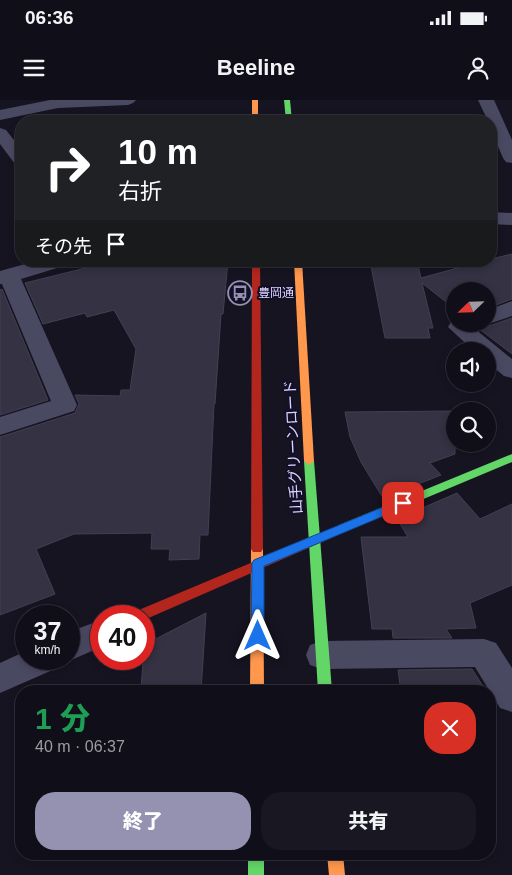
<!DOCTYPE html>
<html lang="ja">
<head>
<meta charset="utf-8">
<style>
	body { margin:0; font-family:Arial,"Noto Sans JP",sans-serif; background:#191822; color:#f1f3f6; height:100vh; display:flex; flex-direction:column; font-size:19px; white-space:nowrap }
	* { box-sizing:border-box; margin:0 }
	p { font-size:16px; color:#9c9ca2 }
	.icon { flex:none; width:28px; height:28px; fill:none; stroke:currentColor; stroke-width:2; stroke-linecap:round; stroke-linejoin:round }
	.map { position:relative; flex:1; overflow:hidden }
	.side { position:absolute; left:15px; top:585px; width:481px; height:175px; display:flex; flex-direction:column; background:#100f19; border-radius:20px; box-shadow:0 2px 8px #0003,0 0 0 1px #302f38 }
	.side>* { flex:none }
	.hud { position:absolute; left:15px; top:15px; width:482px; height:152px; border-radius:20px; box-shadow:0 2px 8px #0003,0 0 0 1px #302f38; background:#202124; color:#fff; overflow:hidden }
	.needle { width:32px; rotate:247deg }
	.controls { position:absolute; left:446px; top:182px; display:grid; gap:10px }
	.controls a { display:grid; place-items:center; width:50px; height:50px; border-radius:50%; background:#100f19; box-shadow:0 2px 8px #0003,0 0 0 1px #302f38; font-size:25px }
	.speed { position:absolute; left:15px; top:505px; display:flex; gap:10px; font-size:25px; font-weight:700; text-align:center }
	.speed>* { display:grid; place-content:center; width:65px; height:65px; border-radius:50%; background:#100f19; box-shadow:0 2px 8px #0003,0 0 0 1px #302f38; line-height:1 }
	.speed small { font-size:12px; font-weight:400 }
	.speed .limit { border:8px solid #d22; background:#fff; color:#111 }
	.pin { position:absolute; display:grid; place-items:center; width:42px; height:42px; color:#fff; margin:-21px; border-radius:10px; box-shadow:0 2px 8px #0006 }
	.me { position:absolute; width:55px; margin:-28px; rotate:0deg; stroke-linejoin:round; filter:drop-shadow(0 0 4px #0008) }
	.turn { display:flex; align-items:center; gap:18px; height:105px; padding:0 20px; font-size:22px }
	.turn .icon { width:65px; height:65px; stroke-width:2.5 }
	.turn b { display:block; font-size:35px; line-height:42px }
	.then { display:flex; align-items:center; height:48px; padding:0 20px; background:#0003; gap:10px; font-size:19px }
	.round { display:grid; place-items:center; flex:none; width:52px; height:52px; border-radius:20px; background:#191822 }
	.summary { display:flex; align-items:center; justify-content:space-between; height:85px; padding:0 20px }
	h1 { font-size:30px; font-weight:800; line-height:38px; color:#1e9e55 }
	.action { display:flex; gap:10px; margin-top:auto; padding:10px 20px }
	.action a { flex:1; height:58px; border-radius:20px; background:#9591b1; color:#fff; font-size:20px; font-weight:800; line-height:58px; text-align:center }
	.action a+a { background:#191822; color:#f1f3f6 }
	.status { display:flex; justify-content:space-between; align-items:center; height:35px; padding:0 25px; background:#100f19; direction:ltr }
	.status svg { height:14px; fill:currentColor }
	header { display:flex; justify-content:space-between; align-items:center; height:65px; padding:0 20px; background:#100f19; font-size:22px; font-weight:800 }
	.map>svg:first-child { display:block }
</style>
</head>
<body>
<div class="status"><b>06:36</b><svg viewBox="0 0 49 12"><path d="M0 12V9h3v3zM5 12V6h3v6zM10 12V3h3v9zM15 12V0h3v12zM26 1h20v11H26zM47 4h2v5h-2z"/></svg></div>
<header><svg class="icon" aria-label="menu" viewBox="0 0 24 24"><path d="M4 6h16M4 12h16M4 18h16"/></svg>Beeline<svg class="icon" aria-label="person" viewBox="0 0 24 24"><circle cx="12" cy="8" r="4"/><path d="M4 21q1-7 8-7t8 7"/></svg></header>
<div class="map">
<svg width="512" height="775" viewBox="0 0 512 775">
	<rect width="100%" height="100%" fill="#161421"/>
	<g fill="#343243" stroke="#433f54">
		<polygon points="512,154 512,199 488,208 488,191 455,191 455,209 422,183 433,228 428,228 430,238 385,238 370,161 417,161 421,178 483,161 491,161 491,159"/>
		<polygon points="114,161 228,161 223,214 221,214 215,304 214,304 208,435 200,435 199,459 169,460 170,449 151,449 152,433 74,434 36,449 55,494 0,515 0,337 75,313 79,304 75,295 120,296 121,290 130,290 136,249 114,210 87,217 85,213 43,224 25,183"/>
		<polygon points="2,189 48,300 0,315 0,190"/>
		<polygon points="512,218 512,254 478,228 481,224 489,226"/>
		<polygon points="455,311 455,354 430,363 441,375 383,398 361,362 350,337 345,312"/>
		<polygon points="457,393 480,419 512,404 512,485 470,503 476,528 446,529 452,538 393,538 392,529 372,529 361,437 408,437 397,419"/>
		<polygon points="206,513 201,591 141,591 144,545"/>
		<polygon points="472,569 486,591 401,591 398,570"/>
	</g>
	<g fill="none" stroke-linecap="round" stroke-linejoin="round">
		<g fill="#4a4962" fill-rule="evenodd">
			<polygon points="50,0 136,0 133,3 128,5 58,8 0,20 0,10"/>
			<polygon points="478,0 494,0 512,40 512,63 506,62 503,58 491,30 491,21 488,21"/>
			<polygon points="0,28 6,30 21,49 21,65 15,64 0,44"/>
			<polygon points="491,112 512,113 512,125 491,124"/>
			<polygon points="36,161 70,161 67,165 21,179 77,305 74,311 0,335 0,317 51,301 2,184 0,184 0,171"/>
			<polygon points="512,201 512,216 488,224 488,210"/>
			<polygon points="455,221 455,224 479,224 475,229 512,259 512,278 504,276 488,263 488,251 474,251 448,227 451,222"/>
			<polygon points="101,520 101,547 69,561 63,559 69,559 69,532"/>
			<polygon points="484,539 496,543 512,568 512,612 500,608 475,567 322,569 310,565 306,555 310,545 322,541"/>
			<polygon points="26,551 26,559 59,559 55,569 0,593 0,563"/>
		</g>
		<g fill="#63d668" fill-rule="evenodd">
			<polygon points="284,0 290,0 292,21 286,21"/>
			<polygon points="512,354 512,362 347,431 339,431 337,428 339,425"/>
			<polygon points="309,357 314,361 332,591 318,591 304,361"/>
			<rect x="248" y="754" width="16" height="21"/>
		</g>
		<g fill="#ff974d" fill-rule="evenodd">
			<rect x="252" y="0" width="6" height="21"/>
			<polygon points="294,161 302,161 314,361 309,365 304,361"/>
			<polygon points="257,444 261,446 263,449 264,591 250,591 251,449 253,446"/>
			<polygon points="327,754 343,754 345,775 329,775"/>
		</g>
		<g fill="#b3261e" fill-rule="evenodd">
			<polygon points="252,161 260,161 263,449 261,452 253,452 251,449"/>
			<polygon points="343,424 347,425 349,428 347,431 144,520 144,516 133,516 134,512"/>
		</g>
	</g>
	<polygon fill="#1a73e8" stroke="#114b97" points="403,399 407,400 409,403 407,406 264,466 264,536 262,540 258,542 253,540 251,536 252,463 254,460"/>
	<defs>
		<g id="bus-ring" transform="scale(1.25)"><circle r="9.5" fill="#130f26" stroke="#9591b1" stroke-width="1.5"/><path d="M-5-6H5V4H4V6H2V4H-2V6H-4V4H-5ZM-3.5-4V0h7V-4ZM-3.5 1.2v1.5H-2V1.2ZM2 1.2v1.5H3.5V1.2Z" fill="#9591b1"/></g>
	</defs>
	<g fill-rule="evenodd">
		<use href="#bus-ring" x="240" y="193"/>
	</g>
	<g text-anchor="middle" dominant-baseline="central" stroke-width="4" stroke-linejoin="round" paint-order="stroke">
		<g font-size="12" fill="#d9d4ff" stroke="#130f26" text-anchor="start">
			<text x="258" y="193">豊岡通</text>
		</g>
		<g font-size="15" fill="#d9d4ff" stroke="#130f26">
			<text transform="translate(293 347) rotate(-93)">山手グリーンロード</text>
		</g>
	</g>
</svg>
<div class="controls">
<a><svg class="needle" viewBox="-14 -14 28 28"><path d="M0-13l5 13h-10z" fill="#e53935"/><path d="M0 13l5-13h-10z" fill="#9c9ca2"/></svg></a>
<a><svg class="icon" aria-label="sound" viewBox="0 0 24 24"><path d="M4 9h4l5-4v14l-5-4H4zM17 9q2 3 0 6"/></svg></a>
<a><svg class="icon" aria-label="search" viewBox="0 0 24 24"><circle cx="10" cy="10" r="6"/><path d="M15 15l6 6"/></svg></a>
</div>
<div class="speed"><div>37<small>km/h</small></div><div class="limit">40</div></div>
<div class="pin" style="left:403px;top:403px;background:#d93025"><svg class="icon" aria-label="arrive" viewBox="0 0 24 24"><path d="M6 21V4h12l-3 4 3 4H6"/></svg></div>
<svg class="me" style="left:258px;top:536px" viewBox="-20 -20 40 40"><path d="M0-17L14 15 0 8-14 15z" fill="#1a73e8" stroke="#fff" stroke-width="4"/></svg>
<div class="hud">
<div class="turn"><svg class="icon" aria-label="right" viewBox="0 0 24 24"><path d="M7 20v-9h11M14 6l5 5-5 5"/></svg><div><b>10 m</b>右折</div></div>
<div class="then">その先<svg class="icon" aria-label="arrive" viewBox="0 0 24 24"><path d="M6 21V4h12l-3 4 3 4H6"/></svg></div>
</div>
<section class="side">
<div class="summary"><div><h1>1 分</h1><p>40 m · 06:37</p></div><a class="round" style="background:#d93025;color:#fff"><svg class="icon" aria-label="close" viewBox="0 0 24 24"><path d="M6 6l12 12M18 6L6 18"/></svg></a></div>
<div class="action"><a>終了</a><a>共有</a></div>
</section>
</div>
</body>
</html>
